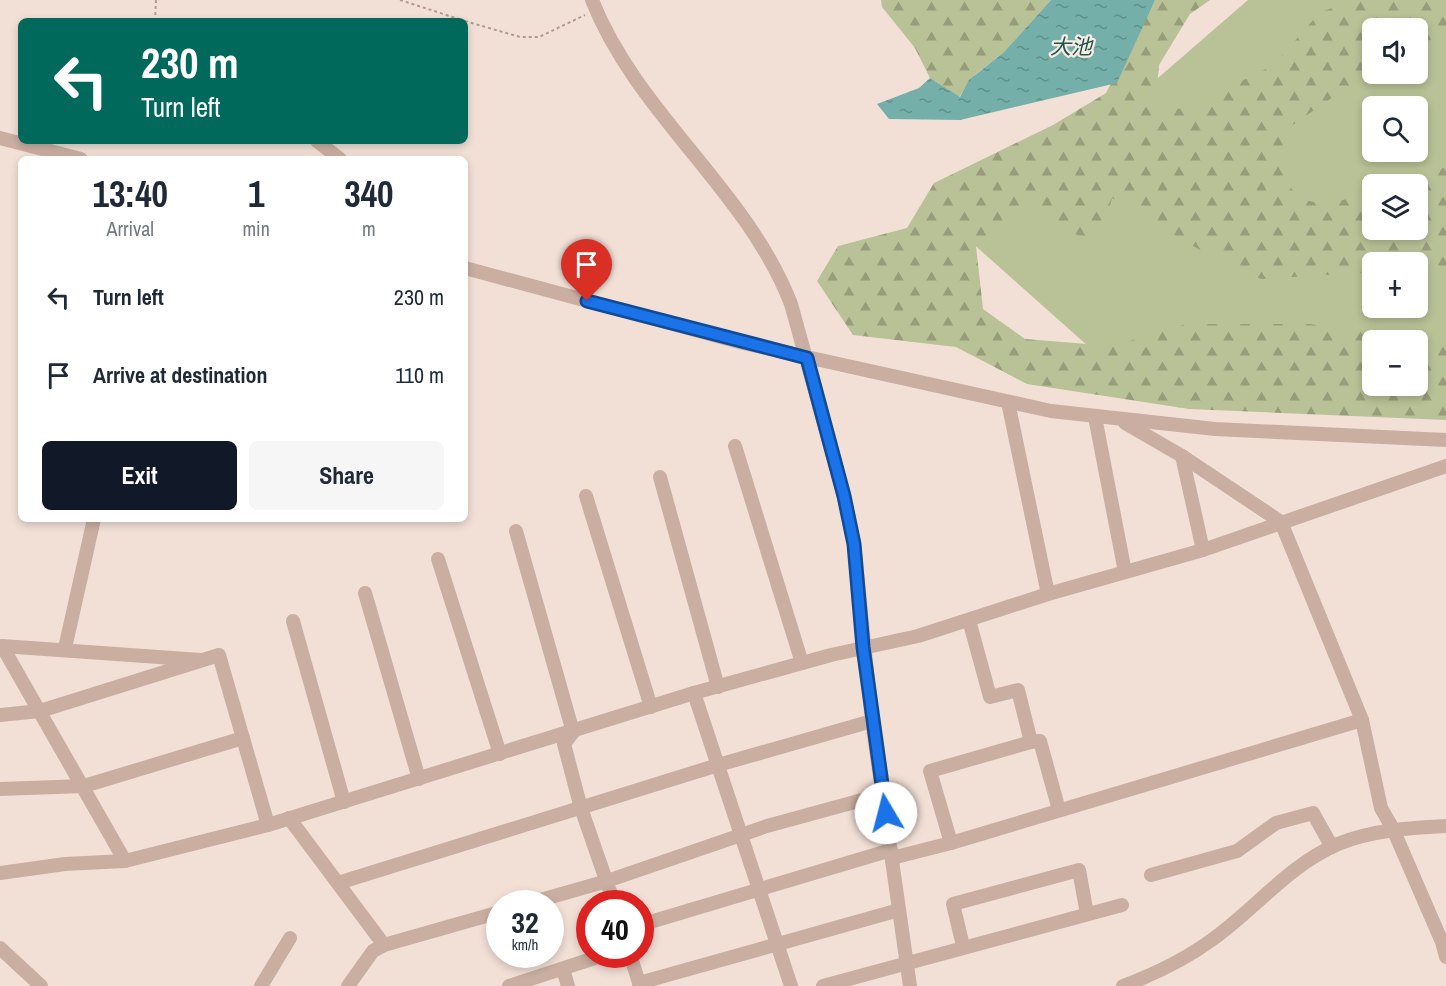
<!DOCTYPE html>
<html lang="en">
<head>
<meta charset="utf-8">
<style>
	body { margin:0; font-family:"Archivo Narrow","Noto Sans JP",sans-serif; background:#f6f6f7; color:#1f2937; height:100vh; display:flex; flex-direction:column; font-size:22px; white-space:nowrap }
	* { box-sizing:border-box; margin:0 }
	p { font-size:20px; color:#747a83 }
	.icon { flex:none; width:33px; height:33px; fill:none; stroke:currentColor; stroke-width:2; stroke-linecap:round; stroke-linejoin:round }
	.map { position:relative; flex:1; overflow:hidden }
	.details { position:absolute; left:18px; top:156px; width:450px; height:366px; display:flex; flex-direction:column; background:#fff; border-radius:9px; box-shadow:0 3px 9px #0003 }
	.details>* { flex:none }
	.guide { position:absolute; left:18px; top:18px; width:450px; height:126px; border-radius:9px; box-shadow:0 3px 9px #0003; background:#00695c; color:#fff; overflow:hidden }
	.tools { position:absolute; left:1362px; top:18px; display:grid; gap:12px }
	.tools a { display:grid; place-items:center; width:66px; height:66px; border-radius:9px; background:#fff; box-shadow:0 3px 9px #0003; font-size:30px }
	.speed { position:absolute; left:486px; top:890px; display:flex; gap:12px; font-size:30px; font-weight:700; text-align:center }
	.speed>* { display:grid; place-content:center; width:78px; height:78px; border-radius:50%; background:#fff; box-shadow:0 3px 9px #0003; line-height:1 }
	.speed small { font-size:15px; font-weight:400 }
	.speed .limit { border:9px solid #d22; background:#fff; color:#111 }
	.pin { position:absolute; display:grid; place-items:center; width:51px; height:51px; color:#fff; margin:-62px -26px; border-radius:50% 50% 50% 0; rotate:-45deg; box-shadow:0 0 6px #0007 }
	.pin .icon { rotate:45deg }
	.me { position:absolute; width:66px; margin:-33px; rotate:352deg; stroke-linejoin:round; filter:drop-shadow(0 0 4px #0008) }
	.turn { display:flex; align-items:center; gap:21px; height:126px; padding:0 24px; font-size:27px }
	.turn .icon { width:78px; height:78px; stroke-width:2.5 }
	.turn b { display:block; font-size:42px; line-height:51px }
	.eta { display:flex; justify-content:space-evenly; align-items:center; height:102px; text-align:center }
	.eta b { font-size:36px; font-weight:700; line-height:42px }
	.action { display:flex; gap:12px; margin-top:auto; padding:12px 24px }
	.action a { flex:1; height:69px; border-radius:9px; background:#111827; color:#fff; font-size:24px; font-weight:700; line-height:69px; text-align:center }
	.action a+a { background:#f6f6f7; color:#1f2937 }
	ul { padding:0; list-style:none }
	li { display:flex; align-items:center; gap:18px; height:78px; padding:0 24px }
	li div { flex:1 }
	li b { display:block; font-size:22px }
	li em { font-style:normal }
	.map>svg:first-child { display:block }
</style>
</head>
<body>
<div class="map">
<svg width="1446" height="986" viewBox="0 0 1446 986">
	<defs>
		<pattern id="forest-firs" width="22" height="20" patternUnits="userSpaceOnUse" patternTransform="scale(1.5)"><rect width="22" height="20" fill="#b9c196"/><path d="M5 1l3.5 6h-7zM16 11l3.5 6h-7z" fill="#979d7a"/></pattern>
		<pattern id="water-ripples" width="26" height="14" patternUnits="userSpaceOnUse" patternTransform="scale(1.5)"><rect width="26" height="14" fill="#74b0a9"/><path d="M2 4q2-2 4 0t4 0M15 11q2-2 4 0t4 0" fill="none" stroke="#608f89"/></pattern>
	</defs>
	<rect width="100%" height="100%" fill="#f2e0d6"/>
	<path fill="#b9c196" fill-rule="evenodd" d="M 1248,0 L 1446,0 L 1446,371 L 1418,370 L 1418,340 L 1372,340 L 1115,370 L 970,241 ZM 1372,28 L 1418,28 L 1418,74 L 1372,74 ZM 1372,106 L 1418,106 L 1418,152 L 1372,152 ZM 1372,184 L 1418,184 L 1418,230 L 1372,230 ZM 1372,262 L 1418,262 L 1418,308 L 1372,308 Z"/>
	<g fill="url(#forest-firs)">
		<polygon points="881,0 1051,0 1004,52 976,74 959,97 930,78 915,48 882,7"/>
		<path d="M 1155,0 L 1210,0 L 1190,14 L 1159,65 L 1155,111 L 1187,108 L 1274,65 L 1320,12 L 1357,0 L 1446,0 L 1446,32 L 1418,46 L 1418,28 L 1372,28 L 1372,70 L 1284,131 C 1284,142 1279,163 1283,173 C 1300,218 1339,201 1372,192 L 1372,230 L 1418,230 L 1418,184 L 1408,184 L 1421,182 L 1446,166 L 1446,269 L 1418,270 L 1418,262 L 1372,262 L 1372,272 L 1261,279 L 1200,250 L 1112,198 L 1101,241 L 1066,232 L 1025,207 L 976,246 L 983,309 L 1025,339 L 1112,346 L 1186,324 L 1310,324 L 1411,340 L 1372,340 L 1372,386 L 1418,386 L 1418,342 L 1446,344 L 1446,420 L 1189,409 L 1027,384 L 956,347 L 853,335 L 817,281 L 838,246 L 907,228 L 934,183 L 1053,125 L 1106,93 Z"/>
	</g>
	<polygon fill="url(#water-ripples)" points="1051,0 1155,0 1117,83 960,120 889,119 877,104 919,88 930,78 960,97 969,80 1004,52"/>
	<g fill="none" stroke-linecap="round" stroke-linejoin="round">
		<g stroke="#b6988c" stroke-width="2" stroke-dasharray="3 3" stroke-linecap="butt">
			<polyline points="400,0 465,21"/>
			<polyline points="155,21 156,0"/>
			<polyline points="465,21 520,37 539,37 585,15"/>
		</g>
		<g stroke="#caaea2" stroke-width="14">
			<path d="M 592,0 C 637,114 747,190 791,304 L 844,496 L 854,544 L 872,721 L 910,986"/>
			<polyline points="0,138 81,159"/>
			<polyline points="317,141 340,159"/>
			<polyline points="465,268 743,343 1051,411 1215,429 1446,440"/>
			<polyline points="1008,402 1048,594"/>
			<polyline points="1095,417 1125,572"/>
			<polyline points="1125,423 1182,456 1281,522 1362,720 1381,808 1393,829 1442,942 1446,957"/>
			<polyline points="735,446 802,663"/>
			<polyline points="1182,456 1203,550"/>
			<polyline points="660,477 718,687"/>
			<polyline points="586,496 651,707"/>
			<polyline points="516,531 573,732"/>
			<polyline points="438,559 500,754"/>
			<polyline points="365,593 419,779"/>
			<polyline points="969,620 990,697 1018,690 1031,742 1040,741 1059,810"/>
			<polyline points="293,621 344,802"/>
			<polyline points="65,648 94,519"/>
			<polyline points="694,693 791,986"/>
			<polyline points="0,715 40,711 219,655 268,825"/>
			<polyline points="573,732 564,744 581,808 614,903"/>
			<polyline points="0,789 84,786 243,738"/>
			<polyline points="289,818 384,945"/>
			<polyline points="951,843 930,771 1031,742"/>
			<polyline points="892,858 951,843 1362,720"/>
			<polyline points="125,861 2,646 201,660"/>
			<polyline points="0,873 65,864 125,861 268,825 694,693 831,655 918,636 1048,594 1203,550 1446,466"/>
			<polyline points="1151,875 1237,851 1276,823 1313,813 1332,847"/>
			<polyline points="338,883 718,765 872,721"/>
			<polyline points="530,903 607,881 767,826 884,794"/>
			<polyline points="640,925 891,850"/>
			<polyline points="963,946 953,904 1079,870 1087,914"/>
			<polyline points="0,948 41,986"/>
			<polyline points="630,954 640,986"/>
			<polyline points="563,969 568,986"/>
			<polyline points="639,983 899,910"/>
			<polyline points="261,986 290,938"/>
			<polyline points="348,986 373,951 384,945 500,912"/>
			<polyline points="509,986 607,954"/>
			<polyline points="823,986 1122,905"/>
			<path d="M 1123,986 C 1155,974 1186,959 1213,939 C 1255,909 1289,865 1338,844 C 1372,830 1409,828 1446,826"/>
		</g>
	</g>
	<g fill="none" stroke-linecap="round" stroke-linejoin="round">
		<g stroke="#114b97" stroke-width="15">
			<polyline id="route" points="587,301 807,358 844,496 854,544 863,647 886,813"/>
		</g>
		<use href="#route" stroke="#1a73e8" stroke-width="10"/>
	</g>
	<g text-anchor="middle" dominant-baseline="central" stroke-width="4.5" stroke-linejoin="round" paint-order="stroke">
		<g font-size="21" font-style="italic" fill="#195751" stroke="#faebe2">
			<text x="1071" y="46">大池</text>
		</g>
	</g>
</svg>
<div class="tools">
<a><svg class="icon" aria-label="sound" viewBox="0 0 24 24"><path d="M4 9h4l5-4v14l-5-4H4zM17 9q2 3 0 6"/></svg></a>
<a><svg class="icon" aria-label="search" viewBox="0 0 24 24"><circle cx="10" cy="10" r="6"/><path d="M15 15l6 6"/></svg></a>
<a><svg class="icon" aria-label="layers" viewBox="0 0 24 24"><path d="M12 4l9 5-9 5-9-5zM3 14l9 5 9-5"/></svg></a>
<a>+</a>
<a>−</a>
</div>
<div class="speed"><div>32<small>km/h</small></div><div class="limit">40</div></div>
<div class="pin" style="left:587px;top:301px;background:#d93025"><svg class="icon" aria-label="arrive" viewBox="0 0 24 24"><path d="M6 21V4h12l-3 4 3 4H6"/></svg></div>
<svg class="me" style="left:886px;top:813px" viewBox="-20 -20 40 40"><circle r="19" fill="#fff"/><path d="M0-13L10 11 0 6-10 11z" fill="#1a73e8"/></svg>
<div class="guide">
<div class="turn"><svg class="icon" aria-label="left" viewBox="0 0 24 24"><path d="M17 20v-9H6M10 6l-5 5 5 5"/></svg><div><b>230 m</b>Turn left</div></div>
</div>
<section class="details">
<div class="eta">
<div><b>13:40</b><p>Arrival</p></div>
<div><b>1</b><p>min</p></div>
<div><b>340</b><p>m</p></div>
</div>
<ul>
<li><svg class="icon" aria-label="left" viewBox="0 0 24 24"><path d="M17 20v-9H6M10 6l-5 5 5 5"/></svg><div><b>Turn left</b></div><em>230 m</em></li>
<li><svg class="icon" aria-label="arrive" viewBox="0 0 24 24"><path d="M6 21V4h12l-3 4 3 4H6"/></svg><div><b>Arrive at destination</b></div><em>110 m</em></li>
</ul>
<div class="action"><a>Exit</a><a>Share</a></div>
</section>
</div>
</body>
</html>
